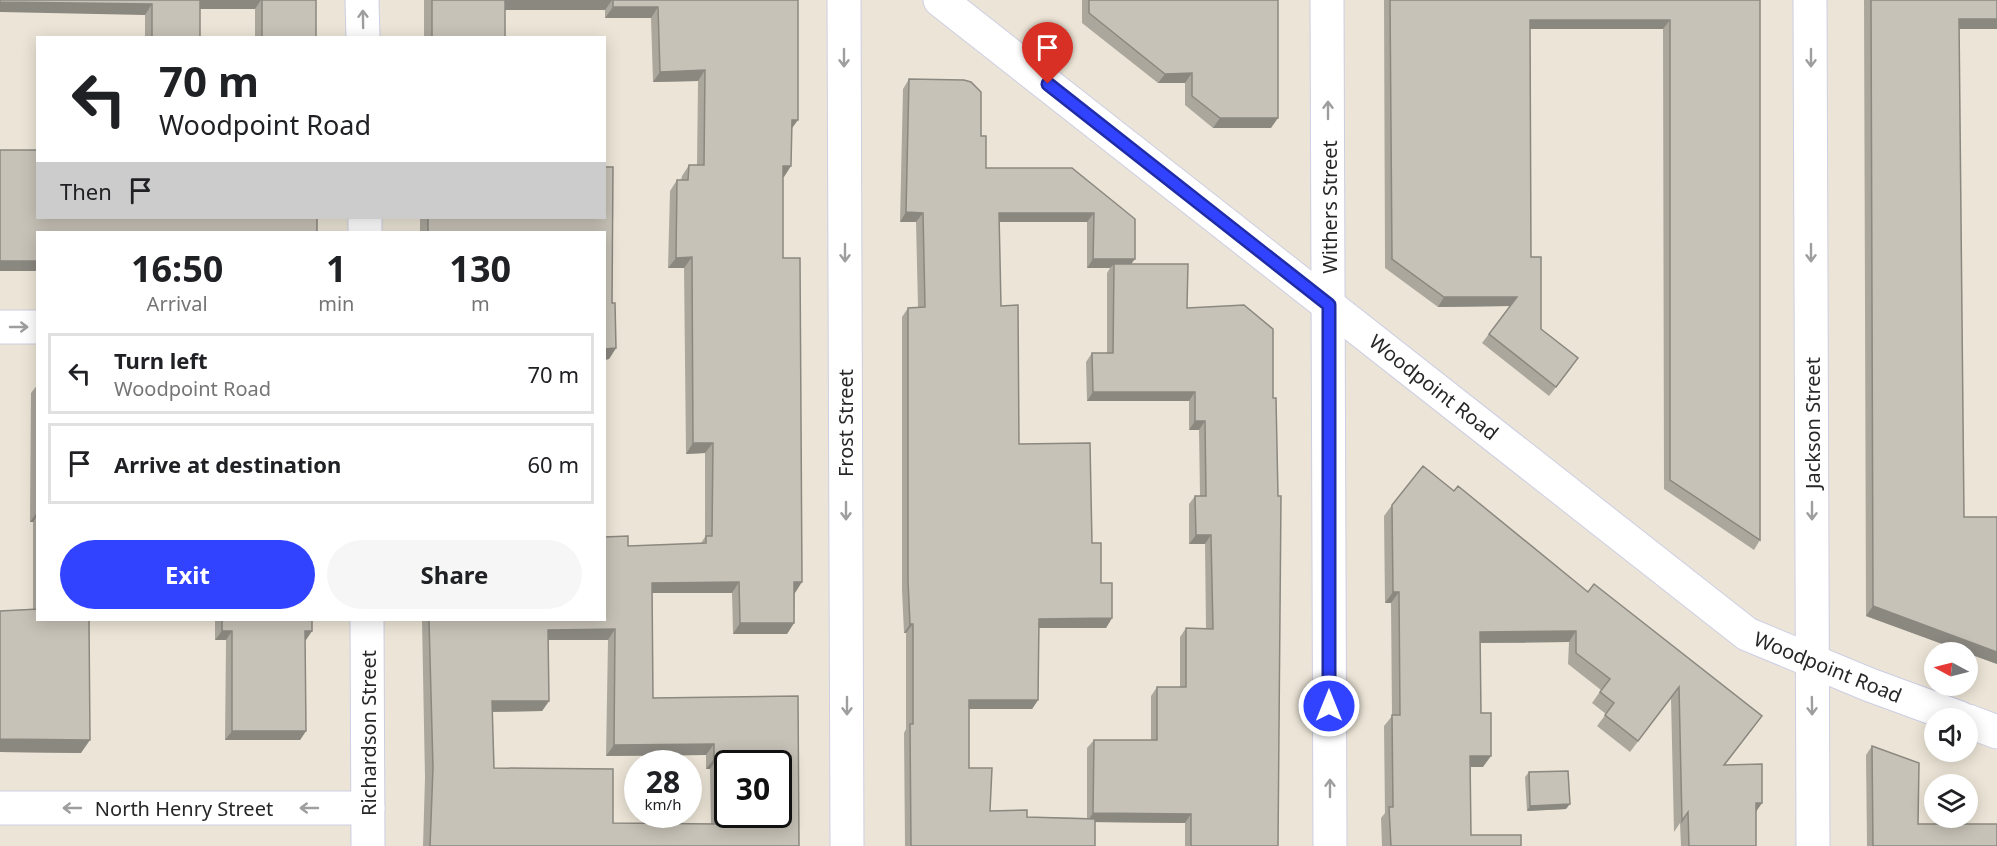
<!DOCTYPE html>
<html lang="en">
<head>
<meta charset="utf-8">
<style>
	body { margin:0; font-family:"Noto Sans",sans-serif; background:#f6f6f6; color:#202124; height:100vh; display:flex; flex-direction:column; font-size:22px; white-space:nowrap }
	* { box-sizing:border-box; margin:0 }
	p { font-size:20px; color:#757577 }
	.icon { flex:none; width:33px; height:33px; fill:none; stroke:currentColor; stroke-width:2; stroke-linecap:round; stroke-linejoin:round }
	.map { position:relative; flex:1; overflow:hidden }
	.sheet { position:absolute; left:36px; top:231px; width:570px; height:390px; display:flex; flex-direction:column; background:#fff; border-radius:0px; box-shadow:0 3px 15px #0003 }
	.sheet>* { flex:none }
	.banner { position:absolute; left:36px; top:36px; width:570px; height:183px; border-radius:0px; box-shadow:0 3px 15px #0003; background:#fff; color:#202124; overflow:hidden }
	.needle { width:39px; rotate:277deg }
	.fabs { position:absolute; left:1924px; top:642px; display:grid; gap:12px }
	.fabs a { display:grid; place-items:center; width:54px; height:54px; border-radius:50%; background:#fff; box-shadow:0 3px 15px #0003; font-size:30px }
	.speed { position:absolute; left:624px; top:750px; display:flex; gap:12px; font-size:30px; font-weight:700; text-align:center }
	.speed>* { display:grid; place-content:center; width:78px; height:78px; border-radius:50%; background:#fff; box-shadow:0 3px 15px #0003; line-height:1 }
	.speed small { font-size:15px; font-weight:400 }
	.speed .limit { border:3px solid #111; border-radius:9px; background:#fff; color:#111 }
	.pin { position:absolute; display:grid; place-items:center; width:51px; height:51px; color:#fff; margin:-62px -26px; border-radius:50% 50% 50% 0; rotate:-45deg; box-shadow:0 0 6px #0007 }
	.pin .icon { rotate:45deg }
	.me { position:absolute; width:66px; margin:-33px; rotate:0deg; stroke-linejoin:round; filter:drop-shadow(0 0 4px #0008) }
	.turn { display:flex; align-items:center; gap:21px; height:126px; padding:0 24px; font-size:27px }
	.turn .icon { width:78px; height:78px; stroke-width:2.5 }
	.turn b { display:block; font-size:42px; line-height:51px }
	.then { display:flex; align-items:center; height:57px; padding:0 24px; background:#0003; gap:12px; font-size:22px }
	.eta { display:flex; justify-content:space-evenly; align-items:center; height:102px; text-align:center }
	.eta b { font-size:36px; font-weight:700; line-height:42px }
	.primary-button { display:flex; gap:12px; margin-top:auto; padding:12px 24px }
	.primary-button a { flex:1; height:69px; border-radius:36px; background:#3143ff; color:#fff; font-size:24px; font-weight:700; line-height:69px; text-align:center }
	.primary-button a+a { background:#f6f6f6; color:#202124 }
	ul { padding:0; list-style:none }
	li { display:flex; align-items:center; gap:18px; height:81px; margin:0 12px 9px; padding:0 12px; border:3px solid #e0e0e0; border-radius:0px }
	li div { flex:1 }
	li b { display:block; font-size:22px }
	li em { font-style:normal }
	.map>svg:first-child { display:block }
</style>
</head>
<body>
<div class="map">
<svg width="1997" height="846" viewBox="0 0 1997 846">
	<rect width="100%" height="100%" fill="#ece5d7"/>
	<g fill="none" stroke-linecap="round" stroke-linejoin="round">
		<g stroke="#cccee3" stroke-width="35">
			<g id="minor">
				<polyline points="362,0 363,38"/>
				<polyline points="844,0 847,846"/>
				<polyline points="940,0 1747,634 1870,685 1960,718"/>
				<polyline points="1327,0 1330,846"/>
				<polyline points="1810,0 1813,846"/>
				<polyline points="365,218 365,232"/>
				<polyline points="0,327 38,327"/>
				<polyline points="367,620 368,846"/>
				<polyline points="1968,721 1997,732"/>
				<polyline points="0,808 368,808"/>
			</g>
		</g>
		<use href="#minor" stroke="#fff" stroke-width="33"/>
	</g>
	<g fill="#aba79d" fill-rule="evenodd">
		<polygon points="0,0 316,0 316,38 255,38 255,9 200,9 200,38 145,38 145,15"/>
		<path d="M 424,0 L 798,0 L 792,128 L 784,177 L 783,177 L 783,258 L 795,593 L 794,623 L 787,634 L 733,634 L 732,593 L 652,593 L 653,698 L 798,696 L 799,846 L 423,846 L 425,778 L 422,620 L 604,620 L 628,546 L 701,543 L 705,537 L 705,453 L 686,454 L 684,268 L 668,268 L 670,191 L 677,180 L 681,180 L 682,176 L 689,165 L 697,165 L 698,81 L 653,82 L 651,18 L 605,18 L 605,10 L 505,10 L 505,38 L 424,38 ZM 548,640 L 608,640 L 606,756 L 706,755 L 706,769 L 710,769 L 711,824 L 613,823 L 494,768 L 492,712 L 542,711 L 549,701 Z"/>
		<polygon points="1082,0 1278,0 1271,128 1213,128 1185,105 1185,83 1158,83 1082,23"/>
		<polygon points="1384,0 1760,0 1760,540 1754,550 1664,489 1663,29 1530,29 1531,257 1541,329 1572,367 1549,396 1482,343 1510,306 1438,307 1385,268"/>
		<polygon points="1864,0 1997,0 1997,29 1959,29 1964,517 1997,664 1866,616"/>
		<path d="M 909,79 L 981,136 L 986,168 L 1072,168 L 1132,264 L 1187,308 L 1278,846 L 1185,846 L 1185,823 L 1095,822 L 1095,846 L 905,846 L 904,733 L 906,729 L 906,633 L 904,633 L 902,590 L 902,317 L 908,308 L 918,307 L 916,222 L 900,222 L 903,89 ZM 999,222 L 1087,222 L 1087,268 L 1110,268 L 1107,273 L 1107,353 L 1092,353 L 1086,362 L 1087,401 L 1189,401 L 1189,430 L 1199,430 L 1200,496 L 1195,496 L 1189,504 L 1189,544 L 1205,544 L 1206,629 L 1186,628 L 1180,637 L 1180,687 L 1157,687 L 1151,696 L 1151,740 L 1094,740 L 1087,748 L 1087,818 L 1027,817 L 990,811 L 969,768 L 969,709 L 1032,709 L 1038,700 L 1038,628 L 1106,628 L 1112,618 L 1101,583 L 1092,543 L 1019,444 L 1001,306 Z"/>
		<polygon points="420,218 604,218 616,348 609,359 604,360 604,232 420,232"/>
		<polygon points="38,384 38,620 81,753 0,752 0,611 33,609 33,522 30,522 31,393"/>
		<polygon points="1454,491 1754,727 1725,765 1762,803 1756,812 1756,846 1681,846 1680,823 1674,832 1671,698 1630,752 1597,726 1606,714 1592,703 1601,690 1568,664 1569,642 1480,643 1481,713 1483,767 1470,767 1471,835 1521,846 1382,846 1381,818 1385,813 1384,726 1392,716 1391,603 1385,603 1384,516 1392,505"/>
		<polygon points="215,620 312,620 312,631 305,640 306,731 300,740 225,740 226,640 215,640"/>
		<polygon points="1872,746 1918,824 1997,846 1867,846 1866,755"/>
		<polygon points="1529,772 1566,809 1527,811 1525,777"/>
	</g>
	<g fill="#8b8880">
		<polygon points="199,0 261,0 255,9 193,9"/>
		<polygon points="505,0 612,0 605,10 498,10"/>
		<polygon points="0,2 152,4 145,15 0,12"/>
		<polygon points="613,7 658,7 651,18 605,18"/>
		<polygon points="1959,19 1997,19 1997,29 1952,29"/>
		<polygon points="1530,20 1670,20 1663,29 1524,29"/>
		<polygon points="705,70 698,81 653,82 660,72"/>
		<polygon points="1192,73 1185,83 1158,83 1165,74"/>
		<polygon points="1220,118 1278,118 1271,128 1213,128"/>
		<polygon points="792,120 798,120 790,131"/>
		<polygon points="783,166 791,166 784,177 776,177"/>
		<polygon points="906,212 923,213 916,222 900,222"/>
		<polygon points="999,213 1094,213 1087,222 993,222"/>
		<polygon points="692,257 684,268 668,268 676,258"/>
		<polygon points="1093,259 1135,259 1128,268 1114,264 1110,268 1087,268"/>
		<rect x="0" y="261" width="38" height="10"/>
		<polygon points="1444,297 1517,297 1511,306 1438,307"/>
		<polygon points="616,348 609,359 604,360 604,349"/>
		<polygon points="1093,392 1195,392 1189,401 1087,401"/>
		<polygon points="1195,421 1205,421 1199,430 1189,430"/>
		<polygon points="693,443 713,443 705,453 686,454"/>
		<polygon points="38,511 38,515 33,522 30,522"/>
		<polygon points="1196,535 1211,535 1205,544 1189,544"/>
		<polygon points="739,582 732,593 644,593 652,583"/>
		<polygon points="794,582 802,582 795,593 786,592"/>
		<polygon points="1393,592 1399,592 1391,603 1385,603"/>
		<polygon points="1873,606 1997,652 1997,664 1866,616"/>
		<polygon points="1112,618 1106,628 1032,628 1039,619"/>
		<polygon points="740,623 794,623 787,634 733,634"/>
		<polygon points="910,624 913,624 906,633 904,633"/>
		<polygon points="615,629 608,640 540,640 548,630"/>
		<polygon points="222,631 232,631 226,640 215,640"/>
		<polygon points="305,631 312,631 306,640 299,640"/>
		<polygon points="1576,631 1569,642 1472,643 1480,632"/>
		<polygon points="969,700 1038,700 1032,709 962,709"/>
		<polygon points="492,701 549,701 542,711 485,712"/>
		<polygon points="232,731 306,731 300,740 225,740"/>
		<polygon points="0,739 90,740 81,753 0,752"/>
		<polygon points="714,744 706,755 606,756 614,745"/>
		<polygon points="1470,756 1491,756 1483,767 1462,767"/>
		<polygon points="714,759 717,759 710,769 706,769"/>
		<polygon points="1756,803 1762,803 1754,814"/>
		<polygon points="1570,804 1566,809 1527,811 1530,806"/>
		<polygon points="1093,813 1191,814 1185,823 1087,822"/>
	</g>
	<g fill="#c7c2b7" stroke="#8b8880" stroke-width="1.5" fill-rule="evenodd">
		<polygon points="0,0 200,0 200,38 152,38 152,4 0,2"/>
		<rect x="262" y="0" width="54" height="38"/>
		<rect x="432" y="0" width="73" height="38"/>
		<path d="M 613,0 L 798,0 L 798,120 L 792,120 L 791,166 L 783,166 L 783,258 L 800,258 L 802,582 L 794,582 L 794,623 L 740,623 L 739,582 L 652,583 L 653,698 L 798,696 L 799,846 L 430,846 L 433,768 L 429,620 L 604,620 L 604,537 L 628,536 L 628,546 L 706,543 L 706,536 L 712,536 L 713,443 L 693,443 L 692,257 L 676,258 L 677,180 L 688,180 L 689,165 L 704,165 L 705,70 L 660,72 L 658,7 L 613,7 ZM 615,629 L 614,745 L 714,744 L 714,759 L 717,759 L 718,824 L 613,823 L 613,769 L 494,768 L 492,701 L 549,701 L 548,630 ZM 728,764 L 778,764 L 778,814 L 728,814 Z"/>
		<polygon points="1089,0 1278,0 1278,118 1220,118 1192,96 1192,73 1165,74 1089,13"/>
		<polygon points="1390,0 1760,0 1760,540 1670,480 1670,20 1530,20 1531,257 1541,257 1541,329 1578,358 1556,387 1489,334 1517,297 1444,297 1392,259"/>
		<polygon points="1871,0 1997,0 1997,19 1959,19 1964,517 1997,517 1997,652 1873,606"/>
		<polygon points="909,79 964,80 971,82 981,92 981,136 986,136 986,168 1072,168 1135,219 1135,259 1093,259 1094,213 999,213 1001,306 1018,305 1019,444 1090,443 1092,543 1101,543 1101,583 1112,583 1112,618 1039,619 1038,700 969,700 969,768 992,768 990,811 1027,810 1027,817 1095,819 1095,846 911,846 910,724 913,724 913,624 910,624 908,581 908,308 925,307 923,213 906,212"/>
		<polygon points="0,150 38,150 38,218 317,218 317,232 38,232 38,261 0,261"/>
		<polygon points="604,167 613,167 612,303 615,303 616,348 604,349 604,232 428,232 428,218 604,218"/>
		<polygon points="1114,264 1188,264 1187,308 1244,305 1273,329 1273,398 1276,398 1278,496 1281,496 1278,846 1191,846 1191,814 1093,813 1094,740 1157,740 1157,687 1186,687 1186,628 1213,629 1211,535 1196,535 1195,496 1206,496 1205,421 1195,421 1195,392 1093,392 1092,353 1113,353"/>
		<polygon points="1423,466 1454,491 1458,486 1588,592 1594,584 1762,716 1724,765 1762,764 1762,803 1756,803 1756,846 1689,846 1688,812 1682,821 1679,687 1638,741 1605,715 1614,703 1600,692 1610,679 1576,653 1576,631 1480,632 1481,713 1491,713 1491,756 1470,756 1471,835 1521,835 1521,846 1391,846 1389,807 1393,807 1392,715 1400,715 1399,592 1393,592 1392,505"/>
		<polygon points="38,609 38,620 89,620 90,740 0,739 0,611"/>
		<polygon points="222,620 312,620 312,631 305,631 306,731 232,731 232,631 222,631"/>
		<polygon points="1872,746 1919,763 1918,824 1997,824 1997,846 1873,846"/>
		<polygon points="1568,771 1570,804 1530,806 1529,772"/>
	</g>
	<defs><path id="oneway-shaft" d="M-6 0H5M1.5-3L5.5 0L1.5 3" fill="none" stroke-width="1.6" stroke-linecap="round" stroke-linejoin="round" transform="scale(1.5)"/></defs>
	<g stroke="#9e9e9e">
		<use href="#oneway-shaft" transform="translate(363 19) rotate(-91)"/>
		<use href="#oneway-shaft" transform="translate(844 58) rotate(90)"/>
		<use href="#oneway-shaft" transform="translate(1811 58) rotate(90)"/>
		<use href="#oneway-shaft" transform="translate(1328 110) rotate(-90)"/>
		<use href="#oneway-shaft" transform="translate(845 253) rotate(90)"/>
		<use href="#oneway-shaft" transform="translate(1811 253) rotate(90)"/>
		<use href="#oneway-shaft" transform="translate(19 327)"/>
		<use href="#oneway-shaft" transform="translate(846 511) rotate(90)"/>
		<use href="#oneway-shaft" transform="translate(1812 511) rotate(90)"/>
		<use href="#oneway-shaft" transform="translate(847 706) rotate(90)"/>
		<use href="#oneway-shaft" transform="translate(1812 706) rotate(89)"/>
		<use href="#oneway-shaft" transform="translate(1330 788) rotate(-90)"/>
		<use href="#oneway-shaft" transform="translate(72 808) rotate(180)"/>
		<use href="#oneway-shaft" transform="translate(309 808) rotate(180)"/>
	</g>
	<g fill="none" stroke-linecap="round" stroke-linejoin="round">
		<g stroke="#202ca6" stroke-width="15">
			<polyline id="route" points="1048,84 1329,305 1329,706"/>
		</g>
		<use href="#route" stroke="#3143ff" stroke-width="10"/>
	</g>
	<g text-anchor="middle" dominant-baseline="central" stroke-width="5" stroke-linejoin="round" paint-order="stroke">
		<g font-size="20" fill="#272727" stroke="#fff">
			<text transform="translate(1329 207) rotate(-90)">Withers Street</text>
			<text transform="translate(1434 387) rotate(38)">Woodpoint Road</text>
			<text transform="translate(845 423) rotate(-90)">Frost Street</text>
			<text transform="translate(1812 423) rotate(-90)">Jackson Street</text>
			<text transform="translate(1828 667) rotate(22)">Woodpoint Road</text>
			<text transform="translate(368 733) rotate(-90)">Richardson Street</text>
			<text x="184" y="808">North Henry Street</text>
		</g>
	</g>
</svg>
<div class="fabs">
<a><svg class="needle" viewBox="-14 -14 28 28"><path d="M0-13l5 13h-10z" fill="#e53935"/><path d="M0 13l5-13h-10z" fill="#757577"/></svg></a>
<a><svg class="icon" aria-label="sound" viewBox="0 0 24 24"><path d="M4 9h4l5-4v14l-5-4H4zM17 9q2 3 0 6"/></svg></a>
<a><svg class="icon" aria-label="layers" viewBox="0 0 24 24"><path d="M12 4l9 5-9 5-9-5zM3 14l9 5 9-5"/></svg></a>
</div>
<div class="speed"><div>28<small>km/h</small></div><div class="limit">30</div></div>
<div class="pin" style="left:1048px;top:84px;background:#d93025"><svg class="icon" aria-label="arrive" viewBox="0 0 24 24"><path d="M6 21V4h12l-3 4 3 4H6"/></svg></div>
<svg class="me" style="left:1329px;top:706px" viewBox="-20 -20 40 40"><circle r="17" fill="#3143ff" stroke="#fff" stroke-width="3"/><path d="M0-11L8 9 0 5-8 9z" fill="#fff"/></svg>
<div class="banner">
<div class="turn"><svg class="icon" aria-label="left" viewBox="0 0 24 24"><path d="M17 20v-9H6M10 6l-5 5 5 5"/></svg><div><b>70 m</b>Woodpoint Road</div></div>
<div class="then">Then<svg class="icon" aria-label="arrive" viewBox="0 0 24 24"><path d="M6 21V4h12l-3 4 3 4H6"/></svg></div>
</div>
<section class="sheet">
<div class="eta">
<div><b>16:50</b><p>Arrival</p></div>
<div><b>1</b><p>min</p></div>
<div><b>130</b><p>m</p></div>
</div>
<ul>
<li><svg class="icon" aria-label="left" viewBox="0 0 24 24"><path d="M17 20v-9H6M10 6l-5 5 5 5"/></svg><div><b>Turn left</b><p>Woodpoint Road</p></div><em>70 m</em></li>
<li><svg class="icon" aria-label="arrive" viewBox="0 0 24 24"><path d="M6 21V4h12l-3 4 3 4H6"/></svg><div><b>Arrive at destination</b></div><em>60 m</em></li>
</ul>
<div class="primary-button"><a>Exit</a><a>Share</a></div>
</section>
</div>
</body>
</html>
